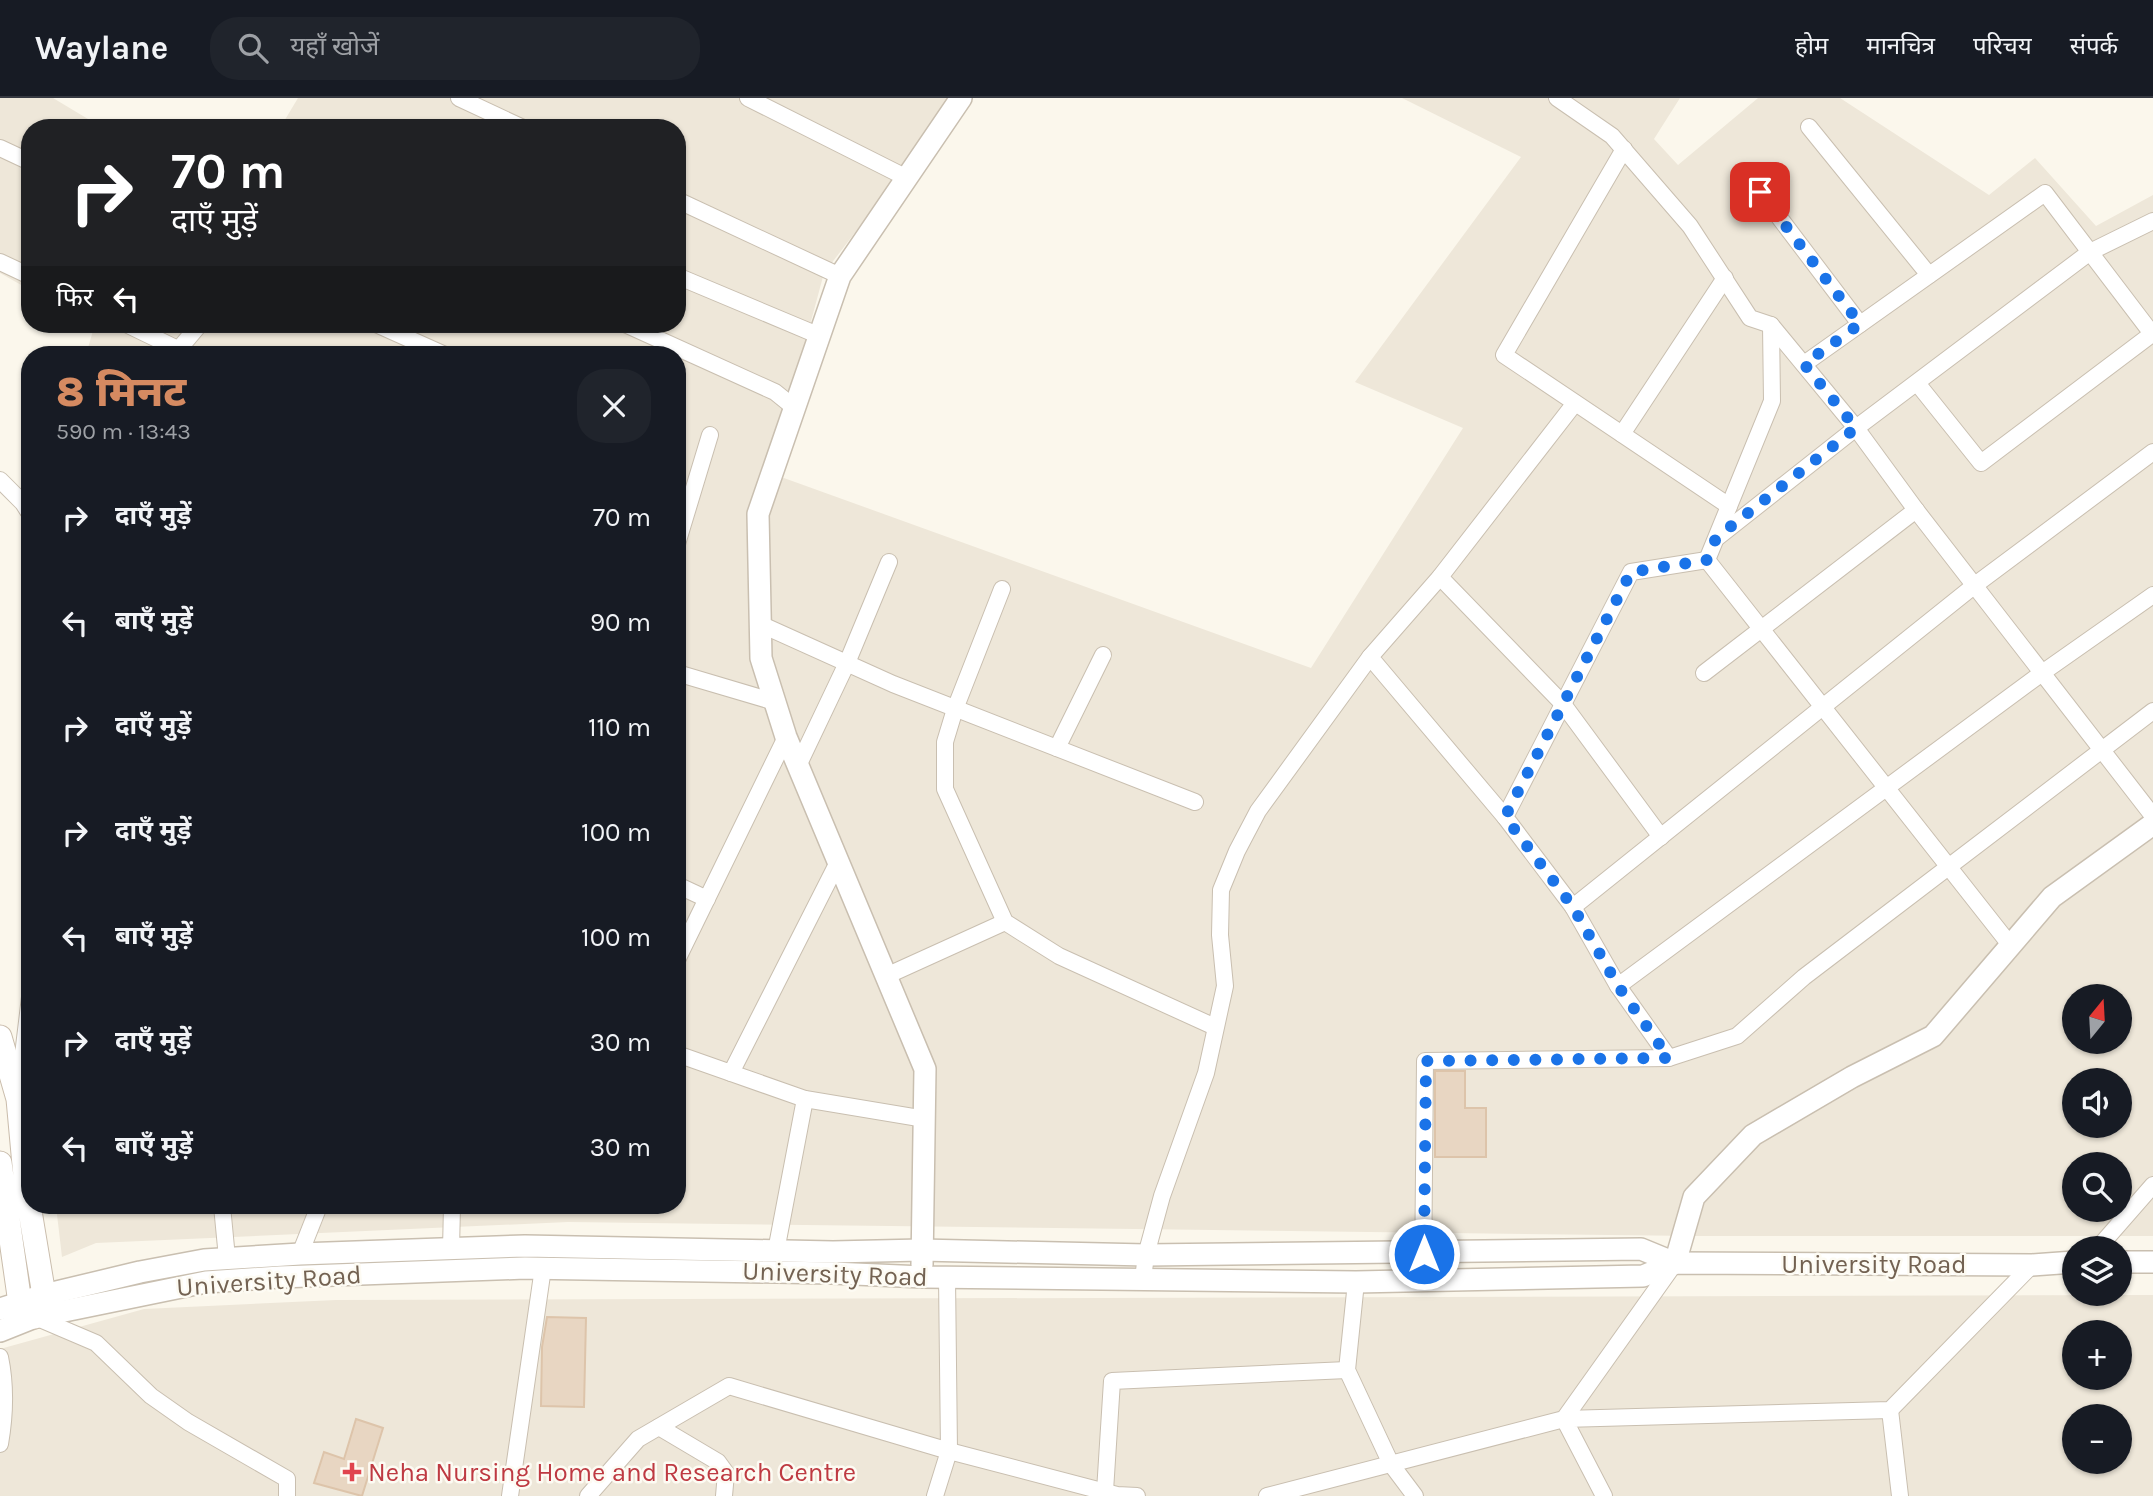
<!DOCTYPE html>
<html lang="hi">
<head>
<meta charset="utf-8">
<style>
	body { margin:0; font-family:Karla,"Noto Sans Devanagari",sans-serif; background:#20242c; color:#f1f3f6; height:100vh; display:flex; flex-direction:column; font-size:26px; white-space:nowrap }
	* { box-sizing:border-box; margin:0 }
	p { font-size:23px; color:#9ea1a6 }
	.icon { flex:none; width:38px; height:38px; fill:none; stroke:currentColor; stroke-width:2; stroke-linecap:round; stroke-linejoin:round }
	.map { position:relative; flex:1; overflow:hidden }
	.panel { position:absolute; left:21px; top:248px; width:665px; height:868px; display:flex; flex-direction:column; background:#171b24; border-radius:28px; box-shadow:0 2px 5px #0004 }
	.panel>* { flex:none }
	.hud { position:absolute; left:21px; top:21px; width:665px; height:214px; border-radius:28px; box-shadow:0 2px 5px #0004; background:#202124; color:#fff; overflow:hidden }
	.needle { width:46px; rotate:18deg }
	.tools { position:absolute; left:2062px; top:886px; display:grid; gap:14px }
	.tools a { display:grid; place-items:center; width:70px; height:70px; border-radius:50%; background:#171b24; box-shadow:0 2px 5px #0004; font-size:35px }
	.pin { position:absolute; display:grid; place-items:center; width:60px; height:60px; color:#fff; margin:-30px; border-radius:14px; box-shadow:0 4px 10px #0006 }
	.me { position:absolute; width:77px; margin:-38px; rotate:0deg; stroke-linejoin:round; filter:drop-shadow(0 0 5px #0008) }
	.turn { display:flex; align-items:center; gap:24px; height:147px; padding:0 35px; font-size:32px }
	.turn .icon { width:91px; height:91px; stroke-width:2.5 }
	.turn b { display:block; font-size:49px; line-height:60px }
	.then { display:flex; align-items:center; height:66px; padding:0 35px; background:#0003; gap:14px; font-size:26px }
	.round { display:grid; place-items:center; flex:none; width:74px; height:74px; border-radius:28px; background:#20242c }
	.overview { display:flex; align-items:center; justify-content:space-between; height:119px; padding:0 35px }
	h1 { font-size:42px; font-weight:800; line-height:52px; color:#d58a61 }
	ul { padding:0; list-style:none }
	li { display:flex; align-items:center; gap:21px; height:105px; padding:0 35px }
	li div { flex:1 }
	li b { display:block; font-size:26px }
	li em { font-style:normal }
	header { display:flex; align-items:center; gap:42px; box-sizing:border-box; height:98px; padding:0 35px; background:#171b24; border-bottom:2px solid #363941 }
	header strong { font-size:33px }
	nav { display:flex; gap:38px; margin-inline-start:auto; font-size:24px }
	.search { width:490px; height:63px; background:#20242c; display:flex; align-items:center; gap:18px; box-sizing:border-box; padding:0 24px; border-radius:28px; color:#9ea1a6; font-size:26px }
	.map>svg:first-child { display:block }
</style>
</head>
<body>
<header>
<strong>Waylane</strong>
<div class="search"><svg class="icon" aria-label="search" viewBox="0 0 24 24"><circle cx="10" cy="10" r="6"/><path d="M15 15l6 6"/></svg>यहाँ खोजें</div>
<nav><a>होम</a><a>मानचित्र</a><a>परिचय</a><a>संपर्क</a></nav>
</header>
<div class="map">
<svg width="2153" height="1398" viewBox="0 0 2153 1398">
	<rect width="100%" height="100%" fill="#fbf7ec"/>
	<g fill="#eee7d9" fill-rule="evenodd">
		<polygon points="0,0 53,0 103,30 30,30 30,192 0,175"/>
		<path d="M 298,0 L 958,0 L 824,175 L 770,375 L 1311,570 L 1463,330 L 1355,284 L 1521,59 L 1402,0 L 1680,0 L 1654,41 L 1678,67 L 1758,0 L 1840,0 L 1989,97 L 2035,60 L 2096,128 L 2153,97 L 2153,1138 L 1695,1138 L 568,1124 L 96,1145 L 62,1159 L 56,1108 L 677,1108 L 677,257 L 86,257 L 94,229 L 88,226 L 677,226 L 677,30 L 280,30 ZM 2074,898 L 2119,898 L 2119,943 L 2074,943 ZM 2074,982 L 2119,982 L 2119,1027 L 2074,1027 ZM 2074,1066 L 2119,1066 L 2119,1111 L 2074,1111 Z"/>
		<path d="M 2153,1197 L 2153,1398 L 0,1398 L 0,1251 L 144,1211 L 336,1202 ZM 2074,1234 L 2119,1234 L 2119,1279 L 2074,1279 ZM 2074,1318 L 2119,1318 L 2119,1363 L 2074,1363 Z"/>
	</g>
	<g fill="#e8d6c2" stroke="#ddc4aa" stroke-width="2">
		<polygon points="1435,973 1465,973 1465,1010 1486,1010 1486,1059 1435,1059"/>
		<polygon points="547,1219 586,1220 584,1309 541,1308 542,1249"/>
		<polygon points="356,1321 383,1330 362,1398 314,1385 324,1354 344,1361"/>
	</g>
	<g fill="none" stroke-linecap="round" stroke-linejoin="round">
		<g stroke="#c9bfb0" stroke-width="18">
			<g id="minor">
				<polyline points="459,0 523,30"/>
				<polyline points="748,0 907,80"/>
				<polyline points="1557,0 1612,38 1690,128 1750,220 1771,227 1856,330 1916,412 2153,718"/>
				<polyline points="1809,29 1929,177"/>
				<polyline points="0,50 30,64"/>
				<polyline points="1624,51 1504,257 1729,408"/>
				<polyline points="1760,94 1860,226"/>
				<polyline points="677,102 840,178"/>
				<polyline points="0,164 30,178"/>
				<polyline points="677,178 820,238"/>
				<polyline points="126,226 190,257"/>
				<polyline points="376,226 445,257"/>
				<polyline points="625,226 775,294 796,311"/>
				<polyline points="1771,227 1772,303 1707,462 2011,848"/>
				<polyline points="174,257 200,226"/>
				<polyline points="1804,266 2045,95 2153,237"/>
				<polyline points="1917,285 1981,365 2152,236"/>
				<polyline points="1622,336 1725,180"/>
				<polyline points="0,382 23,405 30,416"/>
				<polyline points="1718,439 1856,330 2090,154 2153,123"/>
				<polyline points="677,446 710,337"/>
				<polyline points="1707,462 1631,474 1505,719 1573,809 1975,487 2153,354"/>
				<polyline points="1440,479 1563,606 1661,739"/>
				<polyline points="1002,491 955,611 945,644 945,691 1005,824 1059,858 1215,929"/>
				<polyline points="760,526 893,586 1195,704"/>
				<polyline points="677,575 775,604"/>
				<polyline points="1704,575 1916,412"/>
				<polyline points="1057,650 1103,557"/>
				<polyline points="798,668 847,565 889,464"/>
				<polyline points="1505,719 1370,559 1440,479 1575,305"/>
				<polyline points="677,787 707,801"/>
				<polyline points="1573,809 1618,888 2042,575 2153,497"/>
				<polyline points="677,862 786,639"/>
				<polyline points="886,878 1005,824"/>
				<polyline points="677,956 731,975 838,764"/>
				<polyline points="1669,960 1737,938 1804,879 2153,613"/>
				<polyline points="731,975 805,1001 925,1021"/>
				<polyline points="19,990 30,899"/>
				<polyline points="222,1108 227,1160"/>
				<polyline points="2098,1150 2153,1087"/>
				<polyline points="451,1151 452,1108"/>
				<polyline points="776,1153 805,1001"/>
				<polyline points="300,1156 319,1108"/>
				<polyline points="1143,1181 1146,1157 1162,1098 1206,975 1225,888 1220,837 1221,792 1237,753 1258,713 1370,559"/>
				<polyline points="1423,1183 1425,963 1669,960 1618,888"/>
				<polyline points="1356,1184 1347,1272 1391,1366 1415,1398"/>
				<polyline points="35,1219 96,1245 151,1298 188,1324 287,1381 287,1398"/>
				<path d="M 0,1259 C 6,1288 5,1317 0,1346"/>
				<polyline points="1890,1312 1900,1398"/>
				<polyline points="659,1329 718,1364 726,1375 724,1398"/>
				<polyline points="1105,1393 1112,1283 1347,1272"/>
				<polyline points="510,1398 543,1170"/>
				<polyline points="588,1398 638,1341 729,1288 949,1353 947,1179"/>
				<polyline points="935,1398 949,1353 1117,1397 1137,1398"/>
				<polyline points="1267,1398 1564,1321 1675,1165"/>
				<polyline points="1604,1398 1564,1321 1890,1312 2032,1167"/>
			</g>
		</g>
		<g stroke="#c9bfb0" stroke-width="24">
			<g id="tertiary">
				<polyline points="2119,1164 2153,1164"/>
				<polyline points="1675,1165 1694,1099 1753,1037 1852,979 1933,938 2052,799 2153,726"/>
				<polyline points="922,1167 925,971 786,639 761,560 758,416 840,178 961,0"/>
				<polyline points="0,1211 44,1197 140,1174 204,1162 300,1156 525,1148 833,1154 921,1152 1146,1157 1641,1151 1675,1165"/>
				<polyline points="0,1233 35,1219 206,1184 280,1179 525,1170 832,1175 923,1179 1356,1184 1643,1178 1675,1165 2032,1167 2074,1164"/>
			</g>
		</g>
		<g stroke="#cabdac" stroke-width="25">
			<polyline id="secondary" points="0,939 18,1001 26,1089 44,1197 35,1219 20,1205 0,1065"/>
		</g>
		<use href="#minor" stroke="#fff" stroke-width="16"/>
		<use href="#tertiary" stroke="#fff" stroke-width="21"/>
		<use href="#secondary" stroke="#fff" stroke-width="23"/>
	</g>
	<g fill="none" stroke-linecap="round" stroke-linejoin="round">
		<polyline stroke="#1a73e8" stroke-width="12" stroke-dasharray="0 21.6" points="1424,1156 1426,963 1669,960 1618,888 1573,809 1505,719 1631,474 1707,462 1716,440 1856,330 1804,266 1860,226 1760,94"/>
	</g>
	<path fill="#e0444e" stroke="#fdfbf3" stroke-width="2.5" d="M348.5 1363.5h7v7h7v7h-7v7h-7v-7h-7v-7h7z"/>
	<g text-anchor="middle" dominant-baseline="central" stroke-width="5" stroke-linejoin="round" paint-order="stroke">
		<g font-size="26" fill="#736252" stroke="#fdfbf3">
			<text x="1874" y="1166">University Road</text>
			<text transform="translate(835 1176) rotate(2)">University Road</text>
			<text transform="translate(269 1183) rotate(-4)">University Road</text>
		</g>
		<g font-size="26" fill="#be3a42" stroke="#fdfbf3" text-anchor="start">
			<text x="368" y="1374">Neha Nursing Home and Research Centre</text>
		</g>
	</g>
</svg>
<div class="tools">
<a><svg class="needle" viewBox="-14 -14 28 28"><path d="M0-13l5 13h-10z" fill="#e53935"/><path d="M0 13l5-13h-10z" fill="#9ea1a6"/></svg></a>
<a><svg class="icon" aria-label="sound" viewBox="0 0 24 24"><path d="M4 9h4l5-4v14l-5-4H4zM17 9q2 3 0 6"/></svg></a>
<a><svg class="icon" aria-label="search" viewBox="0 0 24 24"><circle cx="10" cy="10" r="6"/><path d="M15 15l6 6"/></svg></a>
<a><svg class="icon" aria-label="layers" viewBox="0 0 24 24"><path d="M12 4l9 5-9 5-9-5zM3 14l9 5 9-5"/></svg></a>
<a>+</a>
<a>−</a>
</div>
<div class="pin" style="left:1760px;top:94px;background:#d93025"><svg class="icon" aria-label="arrive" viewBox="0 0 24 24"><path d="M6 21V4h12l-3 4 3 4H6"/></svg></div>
<svg class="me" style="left:1424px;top:1156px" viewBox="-20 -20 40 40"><circle r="17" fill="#1a73e8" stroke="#fff" stroke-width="3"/><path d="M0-11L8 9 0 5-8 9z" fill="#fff"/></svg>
<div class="hud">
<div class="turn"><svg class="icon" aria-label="right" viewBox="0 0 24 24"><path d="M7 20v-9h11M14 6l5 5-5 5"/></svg><div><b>70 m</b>दाएँ मुड़ें</div></div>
<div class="then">फिर<svg class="icon" aria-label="left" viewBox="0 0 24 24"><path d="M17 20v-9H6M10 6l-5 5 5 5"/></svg></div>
</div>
<section class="panel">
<div class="overview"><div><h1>8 मिनट</h1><p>590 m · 13:43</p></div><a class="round"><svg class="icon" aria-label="close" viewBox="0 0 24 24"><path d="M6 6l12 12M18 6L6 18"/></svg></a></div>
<ul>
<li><svg class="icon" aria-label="right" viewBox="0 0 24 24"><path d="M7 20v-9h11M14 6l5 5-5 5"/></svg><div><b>दाएँ मुड़ें</b></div><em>70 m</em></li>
<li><svg class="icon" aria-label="left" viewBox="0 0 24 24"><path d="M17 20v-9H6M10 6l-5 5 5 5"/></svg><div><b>बाएँ मुड़ें</b></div><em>90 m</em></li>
<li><svg class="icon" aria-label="right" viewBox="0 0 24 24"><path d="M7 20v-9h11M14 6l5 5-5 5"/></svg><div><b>दाएँ मुड़ें</b></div><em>110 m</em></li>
<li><svg class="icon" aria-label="right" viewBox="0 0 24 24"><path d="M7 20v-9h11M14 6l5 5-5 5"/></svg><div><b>दाएँ मुड़ें</b></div><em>100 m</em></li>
<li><svg class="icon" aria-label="left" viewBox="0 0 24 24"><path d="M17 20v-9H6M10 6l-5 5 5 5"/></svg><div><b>बाएँ मुड़ें</b></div><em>100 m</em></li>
<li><svg class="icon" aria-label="right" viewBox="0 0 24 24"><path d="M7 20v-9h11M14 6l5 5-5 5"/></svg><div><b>दाएँ मुड़ें</b></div><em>30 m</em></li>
<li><svg class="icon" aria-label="left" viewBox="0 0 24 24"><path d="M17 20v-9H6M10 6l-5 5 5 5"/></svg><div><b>बाएँ मुड़ें</b></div><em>30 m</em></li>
</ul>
</section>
</div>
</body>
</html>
